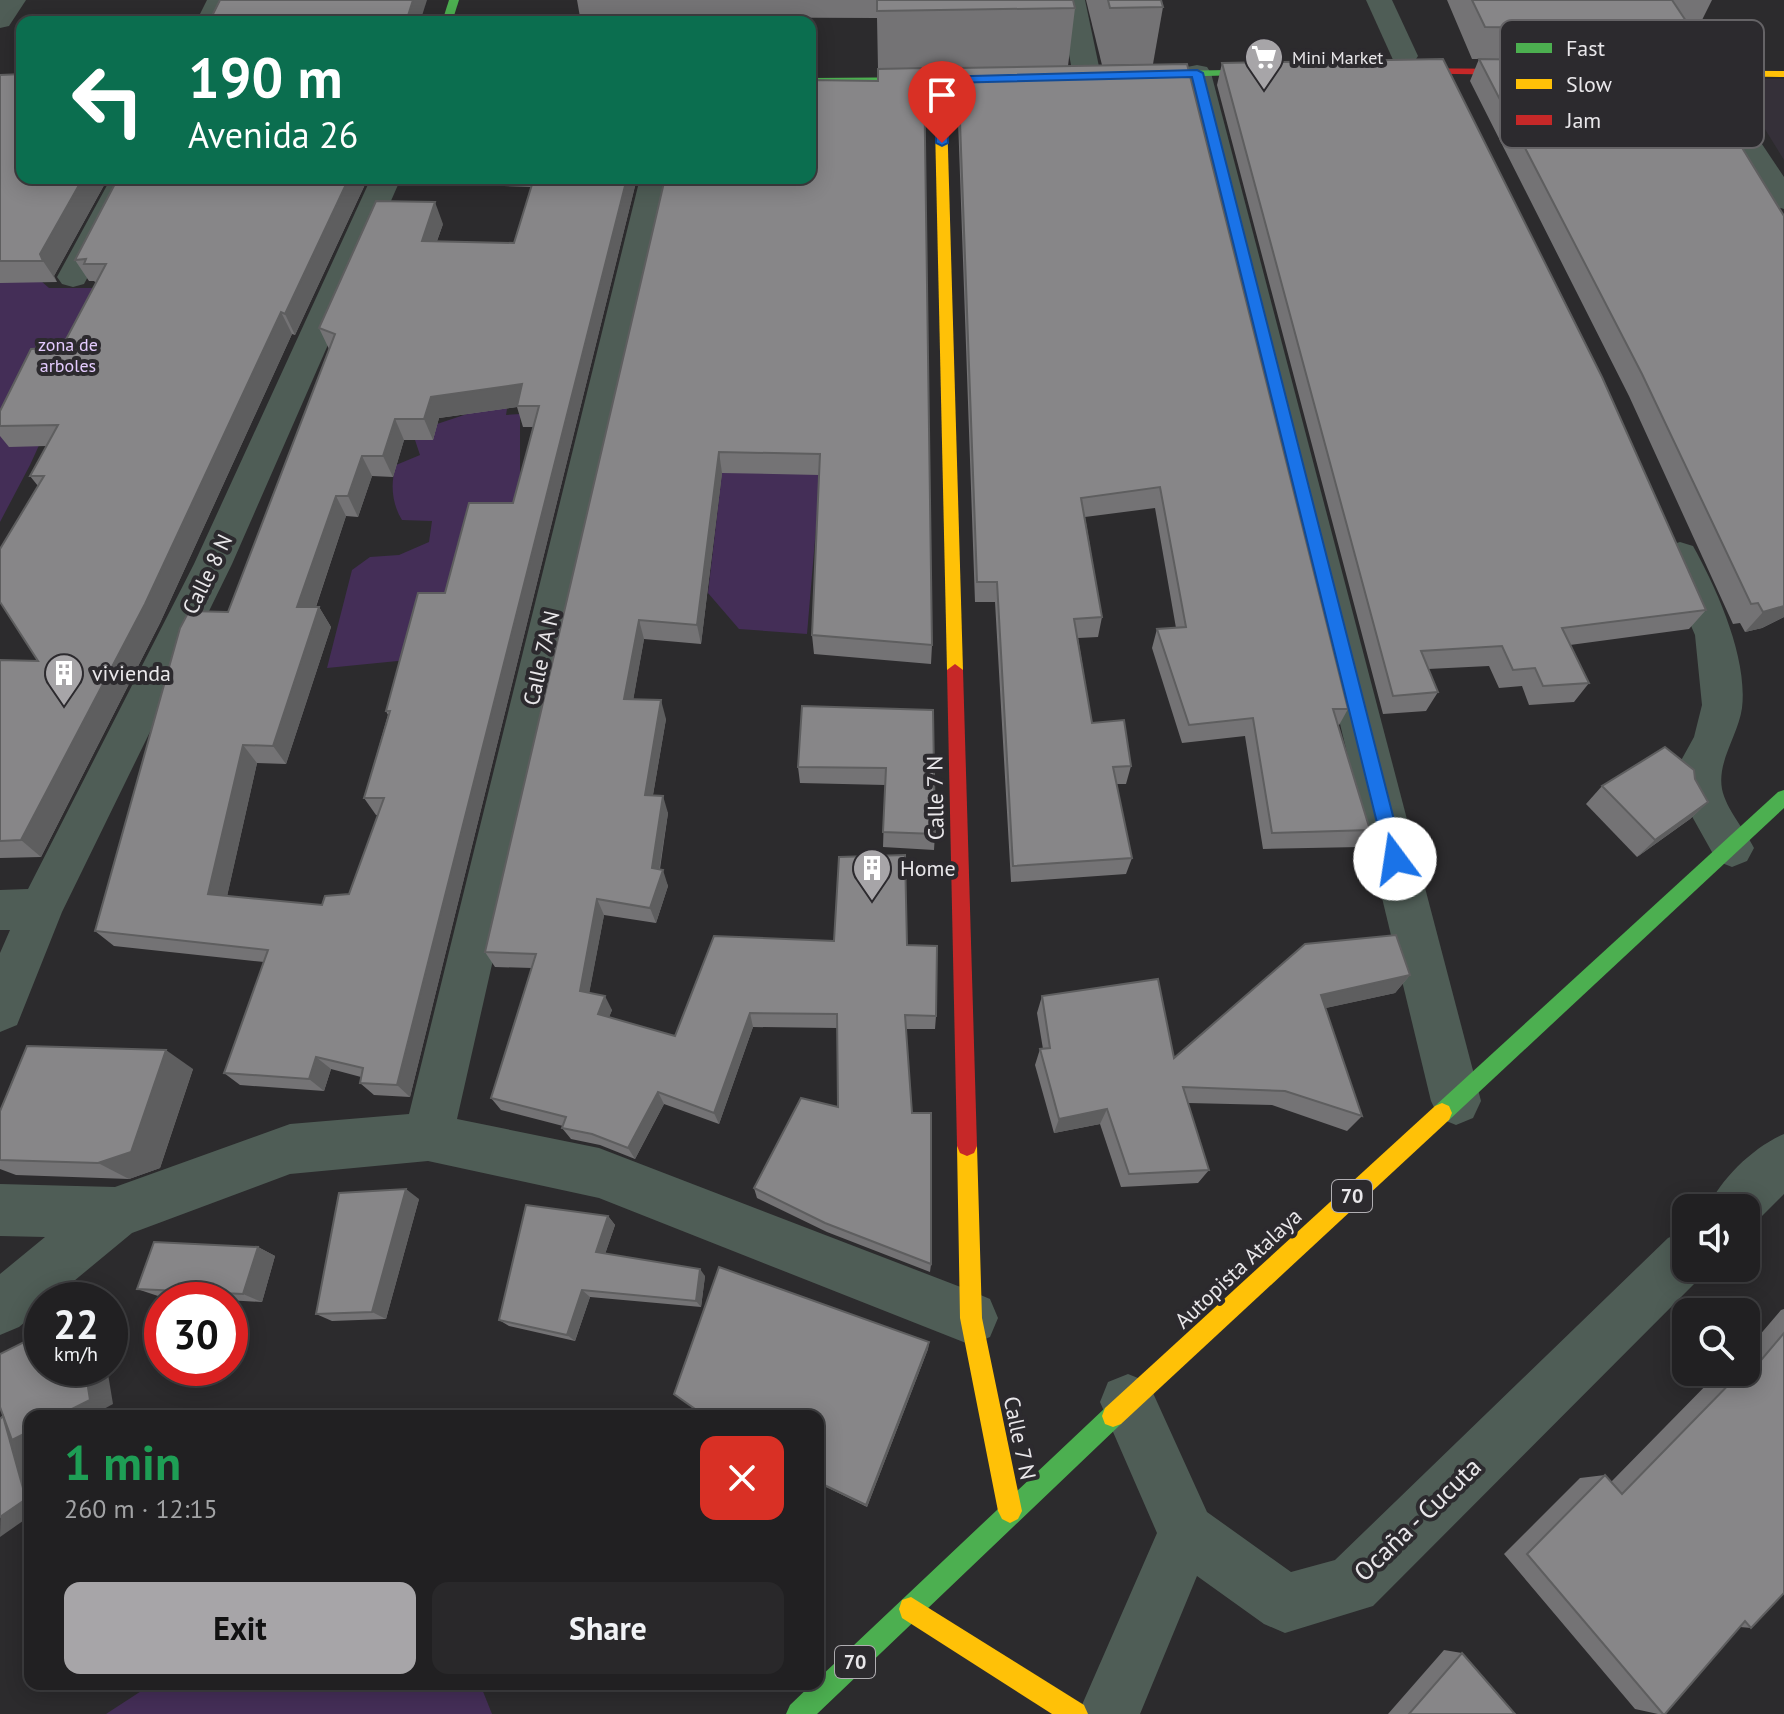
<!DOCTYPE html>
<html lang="en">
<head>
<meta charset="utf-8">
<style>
	body { margin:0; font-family:"PT Sans",sans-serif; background:#29282a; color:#f1f3f6; height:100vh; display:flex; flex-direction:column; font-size:30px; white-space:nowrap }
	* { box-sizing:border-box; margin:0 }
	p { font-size:26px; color:#a2a3a5 }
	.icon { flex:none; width:44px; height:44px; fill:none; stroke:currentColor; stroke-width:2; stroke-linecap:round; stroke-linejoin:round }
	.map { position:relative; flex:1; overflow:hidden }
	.drawer { position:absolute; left:24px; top:1410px; width:800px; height:280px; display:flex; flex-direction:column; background:#212022; border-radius:16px; box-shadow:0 4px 20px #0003,0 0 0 2px #3e3e40 }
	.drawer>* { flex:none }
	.banner { position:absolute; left:16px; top:16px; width:800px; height:168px; border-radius:16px; box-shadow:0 4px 20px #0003,0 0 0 2px #3e3e40; background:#0b6e4f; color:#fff; overflow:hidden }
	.tools { position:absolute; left:1672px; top:1194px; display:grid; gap:16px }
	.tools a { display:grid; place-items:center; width:88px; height:88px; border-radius:16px; background:#212022; box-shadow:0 4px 20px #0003,0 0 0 2px #3e3e40; font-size:40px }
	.speed { position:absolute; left:24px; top:1282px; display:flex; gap:16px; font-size:40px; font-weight:700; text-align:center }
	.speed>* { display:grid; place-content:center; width:104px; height:104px; border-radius:50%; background:#212022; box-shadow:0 4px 20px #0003,0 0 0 2px #3e3e40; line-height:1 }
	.speed small { font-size:20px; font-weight:400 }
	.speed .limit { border:12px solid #d22; background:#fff; color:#111 }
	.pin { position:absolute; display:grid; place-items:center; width:68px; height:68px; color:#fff; margin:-82px -34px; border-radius:50% 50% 50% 0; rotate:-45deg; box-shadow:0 0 8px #0007 }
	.pin .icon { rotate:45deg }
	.me { position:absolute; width:88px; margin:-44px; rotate:346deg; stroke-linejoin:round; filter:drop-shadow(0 0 6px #0008) }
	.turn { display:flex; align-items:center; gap:28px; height:168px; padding:0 40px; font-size:36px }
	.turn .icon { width:104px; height:104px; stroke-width:2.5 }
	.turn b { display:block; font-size:56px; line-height:68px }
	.round { display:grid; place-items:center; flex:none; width:84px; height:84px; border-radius:16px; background:#29282a }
	.headline { display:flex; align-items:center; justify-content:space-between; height:136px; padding:0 40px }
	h1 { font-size:48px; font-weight:600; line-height:60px; color:#1e9e55 }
	.button { display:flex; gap:16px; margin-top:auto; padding:16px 40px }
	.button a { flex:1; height:92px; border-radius:16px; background:#a7a5a8; color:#111; font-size:32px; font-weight:600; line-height:92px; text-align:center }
	.button a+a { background:#29282a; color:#f1f3f6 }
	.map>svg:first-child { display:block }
</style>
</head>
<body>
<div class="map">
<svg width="1784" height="1714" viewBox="0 0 1784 1714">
	<rect width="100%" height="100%" fill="#2c2b2d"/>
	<polygon fill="#353039" points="1734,79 1784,79 1784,160"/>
	<g fill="#442e57">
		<polygon points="33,274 49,288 111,288 30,465 0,522 0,275"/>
		<path d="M 497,404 L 507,409 L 506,415 L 520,414 L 520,473 L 561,472 L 438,657 L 327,668 L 352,570 L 370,557 L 399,555 L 429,542 L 432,521 L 402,520 C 392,504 390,484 396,465 L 420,455 L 415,440 L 432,440 L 437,424 Z"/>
		<polygon points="821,469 807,634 739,629 708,593 722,473"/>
		<polygon points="152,1684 480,1684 492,1714 106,1714"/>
	</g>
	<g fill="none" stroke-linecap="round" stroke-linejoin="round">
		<g fill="#4f5d56" fill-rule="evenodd">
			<polygon points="0,0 26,0 9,26 0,28"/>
			<polygon points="207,0 233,0 222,22 196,22"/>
			<polygon points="1059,0 1085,0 1101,76 1097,82 1087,84 1077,82 1073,76"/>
			<polygon points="1366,0 1392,0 1418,56 1414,62 1394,62"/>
			<polygon points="1197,65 1207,67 1211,73 1481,1101 1473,1118 1456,1125 1439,1118 1431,1101 1183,73 1187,67"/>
			<polygon points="1701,66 1711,68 1784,177 1784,209 1773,206 1687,74 1691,68"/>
			<polygon points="111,178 141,178 84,284 73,287 62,284 57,277"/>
			<polygon points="371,178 401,178 232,564 62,912 17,1025 0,1032 0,953 10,930 0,930 0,890 28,889 194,564"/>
			<polygon points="640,178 670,178 457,1119 599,1148 971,1291 990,1299 998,1318 990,1337 971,1345 599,1198 428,1161 290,1174 132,1233 51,1300 42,1300 42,1308 19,1327 0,1335 0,1274 45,1237 0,1236 0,1184 115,1187 290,1124 409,1114"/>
			<path d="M 1680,542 L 1693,546 C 1717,589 1748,658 1742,708 C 1738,736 1717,761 1722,789 C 1726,809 1745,830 1754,848 L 1747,861 L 1732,867 L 1717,861 L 1680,795 L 1678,766 L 1694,737 L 1702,705 L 1695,635 L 1661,556 L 1667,546 Z"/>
			<path d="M 1784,1134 L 1784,1194 L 1752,1226 L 1746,1229 L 1746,1208 L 1708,1208 C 1721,1178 1754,1147 1784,1134 Z"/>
			<polygon points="1686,1230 1686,1268 1707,1268 1704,1274 1373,1606 1285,1633 1264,1624 1197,1576 1140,1714 1078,1714 1157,1533 1100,1402 1108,1382 1128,1374 1148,1382 1207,1512 1291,1572 1335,1560 1668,1238"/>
		</g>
		<g fill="#4caf50" fill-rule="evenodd">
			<polygon points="449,0 459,0 452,22 442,22"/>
			<polygon points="1278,69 1282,70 1282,74 1130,78 1124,75 1130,72"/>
			<polygon points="810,78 938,77 944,80 938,83 810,84"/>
			<polygon points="1784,790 1784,808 1449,1120 1442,1123 1435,1120 1432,1113 1435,1106 1778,792"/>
			<polygon points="1113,1405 1121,1408 1124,1416 1121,1424 817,1714 786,1714 790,1705 812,1684 818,1684 818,1679 1105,1408"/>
		</g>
		<g fill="#ffc107" fill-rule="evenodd">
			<polygon points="1650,70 1784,71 1784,77 1646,75 1646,71"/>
			<polygon points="940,77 946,80 963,670 955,676 947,670 934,80"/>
			<polygon points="1442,1103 1449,1106 1452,1113 1449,1120 1121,1424 1113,1427 1105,1424 1102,1416 1105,1408 1435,1106"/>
			<polygon points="967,1136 974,1139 977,1146 982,1318 1022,1511 1018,1519 1010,1523 1002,1519 998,1511 960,1318 957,1146 960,1139"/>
			<polygon points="911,1597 1084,1705 1088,1714 1052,1714 902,1618 899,1609 902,1600"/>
		</g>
		<g fill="#c62828" fill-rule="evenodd">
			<polygon points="1390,68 1534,69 1540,72 1534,75 1386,73 1386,69"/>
			<polygon points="955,664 963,670 977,1146 974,1153 967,1156 960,1153 957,1146 947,670"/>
		</g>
	</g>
	<g fill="#747375" fill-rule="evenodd">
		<polygon points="577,0 1073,0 1075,8 1068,66 878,69 877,18 580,17"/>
		<polygon points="1086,0 1161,0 1163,7 1153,64 1102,65"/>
		<polygon points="1447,0 1712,0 1700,24 1689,24 1692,30 1676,62 1729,102 1722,114 1784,216 1784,617 1762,628 1745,632 1740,623 1733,624 1629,396 1470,81 1479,59 1472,59"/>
		<polygon points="1222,63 1706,610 1689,629 1570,645 1589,683 1574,702 1529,705 1522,686 1499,688 1489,666 1428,669 1438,692 1426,711 1383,714 1217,85"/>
		<polygon points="958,68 1348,709 1338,727 1370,830 1360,847 1263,849 1245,736 1182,743 1152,648 1157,629 1176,628 1155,508 1085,517 1102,617 1098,637 1078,638 1092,723 1131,766 1126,784 1116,784 1132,858 1126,874 1011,882 995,602 975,602 957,90"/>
		<polygon points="0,75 22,178 108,178 54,276 57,282 0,283"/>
		<polygon points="118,178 368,178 295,335 292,334 160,623 41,857 0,858 0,660 38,661 38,486 30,476 46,446 9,447 0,436 0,411 62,347 96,283 94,281 89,281 75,260"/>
		<path d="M 502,178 L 637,178 L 410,1097 L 374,1095 L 360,1083 L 361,1077 L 331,1069 L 324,1091 L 240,1085 L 224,1073 L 264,962 L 114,946 L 95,931 L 228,612 L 329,349 L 319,328 L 443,224 L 437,241 L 514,243 L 531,187 L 504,186 ZM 517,407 L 523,427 L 533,427 L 513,503 L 386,711 L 388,715 L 364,798 L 376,815 L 378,815 L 349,894 L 322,905 L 227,896 L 257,763 L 286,764 L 331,627 L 319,607 L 316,607 L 346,516 L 358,517 L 372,476 L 393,477 L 404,440 L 433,440 L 439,418 Z"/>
		<polygon points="665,178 932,645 931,664 814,654 812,635 819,475 722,473 701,644 644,639 633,700 666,719 653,795 668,813 660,869 668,886 656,923 604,915 589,993 612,1010 609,1017 675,1036 907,945 936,1016 935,1029 906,1029 912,1113 931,1264 930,1272 827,1232 757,1198 754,1188 838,1107 837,1028 753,1027 719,1124 664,1104 635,1159 600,1145 571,1139 562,1128 563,1126 501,1110 491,1098 532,968 495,967 485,952"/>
		<polygon points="933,710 935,834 934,850 883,847 885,785 800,783 798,767"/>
		<polygon points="1695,779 1708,802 1690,819 1637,857 1586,804 1602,786"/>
		<polygon points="1410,975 1395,993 1325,1008 1362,1116 1347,1131 1272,1105 1188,1103 1209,1170 1198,1183 1121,1187 1100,1124 1054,1133 1035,1065 1040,1049 1043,1049 1037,1013 1042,996 1174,1058"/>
		<polygon points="193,1069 160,1168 129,1179 16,1175 0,1169 0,1111"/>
		<polygon points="419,1199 386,1319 332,1321 316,1314"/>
		<polygon points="608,1216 615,1225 605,1254 705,1276 701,1307 590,1297 575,1341 509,1326 499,1320"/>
		<polygon points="258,1247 275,1256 262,1302 158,1296 137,1289"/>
		<polygon points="1784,1309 1784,1593 1751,1628 1740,1627 1665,1714 1658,1714 1635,1709 1504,1554 1580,1478 1605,1475 1611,1482 1719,1372 1746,1372 1746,1351 1781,1310"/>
		<polygon points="929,1342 928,1349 867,1507 818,1483 818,1416"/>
		<polygon points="1444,1650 1462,1653 1515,1714 1388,1714"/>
	</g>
	<g fill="#5e5e5f">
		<polygon points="413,0 427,0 420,22 406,22"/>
		<polygon points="83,178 108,178 54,276 57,282 43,261 40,254"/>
		<polygon points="349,178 368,178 295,335 285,314"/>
		<polygon points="627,178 637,178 410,1097 397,1085"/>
		<polygon points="435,202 443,224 429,263 422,241"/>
		<polygon points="281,312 292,334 160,623 41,857 21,840"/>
		<polygon points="522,384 517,407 439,418 433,440 424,419 431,397"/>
		<polygon points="395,419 404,440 393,477 383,456"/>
		<polygon points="719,452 722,473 701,644 697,625"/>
		<polygon points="362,456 372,476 358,517 348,496"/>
		<polygon points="336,496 346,516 309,627 297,607"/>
		<polygon points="1784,606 1784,617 1762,628 1745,632 1763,612"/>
		<polygon points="319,607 331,627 286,764 273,746"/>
		<polygon points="639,620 644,639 630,718 624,699"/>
		<polygon points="661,700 666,719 650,812 645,795"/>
		<polygon points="243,745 257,763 224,910 208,894"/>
		<polygon points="663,796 668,813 657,884 652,868"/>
		<polygon points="1708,802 1690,819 1637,857 1655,840"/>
		<polygon points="663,870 668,886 656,923 650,908"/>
		<polygon points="597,899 604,915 587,1005 580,991"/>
		<polygon points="1410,975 1395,993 1308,1012 1321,995"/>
		<polygon points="605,996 612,1010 605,1027 598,1014"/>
		<polygon points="750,1013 753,1027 719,1124 714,1113"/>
		<polygon points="166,1050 193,1069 160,1168 129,1179 98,1163"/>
		<polygon points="316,1057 331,1069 324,1091 309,1079"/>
		<polygon points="658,1092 664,1104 635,1159 628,1148"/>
		<polygon points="1107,1109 1100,1124 1054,1133 1059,1119"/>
		<polygon points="406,1189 419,1199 386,1319 372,1312"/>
		<polygon points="608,1216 615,1225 603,1260 596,1252"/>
		<polygon points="258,1247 275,1256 262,1302 243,1294"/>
		<polygon points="700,1269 705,1276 701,1307 696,1301"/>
		<polygon points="582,1290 590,1297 575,1341 567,1335"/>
		<polygon points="929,1342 928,1349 867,1507 866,1505"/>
		<polygon points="85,1368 107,1368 113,1404 91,1416 58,1416"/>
		<polygon points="3,1416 30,1423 30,1516 0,1537"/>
	</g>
	<g fill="#878688" stroke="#5e5e5f" stroke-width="2" fill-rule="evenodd">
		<polygon points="220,0 413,0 406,22 209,22"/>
		<polygon points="877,0 1073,0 1075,8 877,11"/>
		<polygon points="1108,0 1161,0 1163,7 1110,8"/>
		<polygon points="1472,0 1672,0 1692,30 1485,27"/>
		<polygon points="1443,59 1602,377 1706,610 1562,628 1589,683 1543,686 1535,668 1513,670 1502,646 1421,651 1438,692 1393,696 1222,63"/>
		<polygon points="1479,59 1702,62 1729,102 1714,102 1784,216 1784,606 1763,612 1758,603 1751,604 1642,374"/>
		<polygon points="1187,64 1348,709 1333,709 1370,830 1272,833 1253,718 1189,725 1157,629 1186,627 1160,487 1081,498 1102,617 1074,619 1092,723 1124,720 1131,766 1113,767 1132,858 1013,866 997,582 977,582 958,68"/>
		<polygon points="924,68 932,645 812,635 820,454 719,452 697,625 639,620 624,699 661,700 645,795 663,796 652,868 663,870 650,908 597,899 580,991 605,996 598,1014 675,1036 714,936 834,941 839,857 905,855 907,945 937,946 936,1016 905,1015 912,1113 931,1113 931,1264 825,1223 754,1188 801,1098 838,1107 837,1014 750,1013 714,1113 658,1092 628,1148 592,1134 562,1128 566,1117 491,1098 536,954 485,952 665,178 810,178 810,80 878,81 878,69"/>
		<polygon points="22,74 20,79 22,79 22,178 83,178 40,254 43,261 0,261 0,75"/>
		<polygon points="118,178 349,178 285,314 281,312 145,604 21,840 0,841 0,660 38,661 0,602 0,549 44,476 30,476 58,425 0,426 0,411 31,349 62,347 106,264 84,264 86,259 75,260"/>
		<path d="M 534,178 L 627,178 L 397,1085 L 360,1083 L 363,1068 L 316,1057 L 309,1079 L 224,1073 L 268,950 L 95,931 L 180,628 L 189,611 L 228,612 L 335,334 L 319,328 L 376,201 L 435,202 L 422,241 L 514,243 ZM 522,384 L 517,406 L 539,406 L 513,503 L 469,503 L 445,593 L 418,593 L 386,711 L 390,711 L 364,798 L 384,798 L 349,894 L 325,896 L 322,905 L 208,894 L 243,745 L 273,746 L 319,607 L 297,607 L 336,496 L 348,496 L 362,456 L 383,456 L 395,419 L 424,419 L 431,397 Z"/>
		<polygon points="802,706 933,710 935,834 883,832 886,768 798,767"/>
		<polygon points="1665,747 1694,770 1695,779 1708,802 1655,840 1602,786"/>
		<polygon points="1396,935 1410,975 1321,995 1362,1116 1285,1091 1183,1087 1209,1170 1129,1174 1107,1109 1059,1119 1040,1049 1050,1048 1042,996 1158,979 1174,1058 1305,944"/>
		<polygon points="27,1046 166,1050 131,1152 98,1163 0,1160 0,1111"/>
		<polygon points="406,1189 372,1312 316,1314 339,1193"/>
		<polygon points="526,1205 608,1216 596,1252 700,1269 696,1301 582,1290 567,1335 499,1320"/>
		<polygon points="154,1242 258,1247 243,1294 137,1289"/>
		<polygon points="719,1267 929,1342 866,1505 818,1482 818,1416 705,1416 674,1394"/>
		<polygon points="42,1333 42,1368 85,1368 90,1400 58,1416 30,1416 30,1431 12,1440 0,1407 0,1354"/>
		<polygon points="1784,1333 1784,1593 1751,1628 1745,1621 1665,1714 1663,1714 1527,1554 1605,1475 1622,1494 1741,1372 1746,1372 1746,1367 1753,1360 1757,1365"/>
		<polygon points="3,1416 26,1499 0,1517 0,1419"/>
		<polygon points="1462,1653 1515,1714 1409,1714"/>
	</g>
	<polygon fill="#1a73e8" stroke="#114b97" stroke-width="2" points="1197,70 1203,73 1404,859 1402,864 1389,864 1386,859 1192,77 946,83 948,143 942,146 936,143 936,77"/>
	<defs>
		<g id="supermarket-pin" transform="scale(2)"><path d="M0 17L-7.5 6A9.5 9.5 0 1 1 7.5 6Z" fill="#a7a5a8" stroke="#2c2a2e"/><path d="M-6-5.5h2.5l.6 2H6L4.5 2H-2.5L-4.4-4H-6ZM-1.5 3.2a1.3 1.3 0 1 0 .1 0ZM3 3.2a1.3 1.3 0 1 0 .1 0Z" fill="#fff"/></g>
		<g id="building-pin" transform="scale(2)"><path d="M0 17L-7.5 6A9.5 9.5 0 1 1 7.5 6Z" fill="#a7a5a8" stroke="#2c2a2e"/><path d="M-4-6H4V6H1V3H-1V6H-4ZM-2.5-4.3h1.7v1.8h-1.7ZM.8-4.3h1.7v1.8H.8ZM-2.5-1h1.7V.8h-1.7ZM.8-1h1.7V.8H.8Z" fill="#fff"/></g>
	</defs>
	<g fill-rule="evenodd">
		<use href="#supermarket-pin" x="1264" y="57"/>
		<use href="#building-pin" x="64" y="673"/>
		<use href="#building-pin" x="872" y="868"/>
	</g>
	<g text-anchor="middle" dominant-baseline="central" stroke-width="8" stroke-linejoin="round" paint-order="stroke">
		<g font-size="18" fill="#e9e7ea" stroke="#2c2a2e" text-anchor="start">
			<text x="1292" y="57">Mini Market</text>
		</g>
		<g font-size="18" fill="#e4cbfe" stroke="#2c2a2e">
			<text x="68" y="344">zona de<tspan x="68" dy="21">arboles</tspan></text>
		</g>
		<g fill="#2c2a2e" stroke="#b0aeb2" stroke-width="2">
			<rect x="1332" y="1180" width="40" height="32" rx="6"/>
			<rect x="835" y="1646" width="40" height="32" rx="6"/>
		</g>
		<g font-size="20" font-weight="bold" fill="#e9e7ea">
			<text x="1352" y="1196">70</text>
			<text x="855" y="1662">70</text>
		</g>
		<g font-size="22" fill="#e9e7ea" stroke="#2c2a2e">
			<text transform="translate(207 574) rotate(-64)">Calle 8 N</text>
			<text transform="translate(541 658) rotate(-77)">Calle 7A N</text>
			<text transform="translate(935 798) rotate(-91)">Calle 7 N</text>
			<text transform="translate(1238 1268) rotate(-43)">Autopista Atalaya</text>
			<text transform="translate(1020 1438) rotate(78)">Calle 7 N</text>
		</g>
		<g font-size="22" fill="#e9e7ea" stroke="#2c2a2e" text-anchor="start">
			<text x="92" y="673">vivienda</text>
			<text x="900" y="868">Home</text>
		</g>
		<g font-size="26" fill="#e9e7ea" stroke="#2c2a2e">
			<text transform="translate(1417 1519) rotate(-44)">Ocaña - Cucuta</text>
		</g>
	</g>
	<rect x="1500" y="20" width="264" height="128" rx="12" fill="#2c2a2e" stroke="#656366" stroke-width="2"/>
	<rect x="1516" y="43" width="36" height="10" fill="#4caf50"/>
	<rect x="1516" y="79" width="36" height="10" fill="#ffc107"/>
	<rect x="1516" y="115" width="36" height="10" fill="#c62828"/>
	<g font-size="22" fill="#e9e7ea">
		<text x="1566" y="56">Fast</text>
		<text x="1566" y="92">Slow</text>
		<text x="1566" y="128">Jam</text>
	</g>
</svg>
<div class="tools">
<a><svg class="icon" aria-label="sound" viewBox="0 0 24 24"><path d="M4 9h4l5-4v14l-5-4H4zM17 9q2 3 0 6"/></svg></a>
<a><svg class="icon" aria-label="search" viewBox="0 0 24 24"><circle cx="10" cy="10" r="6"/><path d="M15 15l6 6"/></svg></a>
</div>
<div class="speed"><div>22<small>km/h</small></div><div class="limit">30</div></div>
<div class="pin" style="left:942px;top:143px;background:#d93025"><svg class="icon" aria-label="arrive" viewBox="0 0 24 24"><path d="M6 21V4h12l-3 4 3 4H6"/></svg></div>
<svg class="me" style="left:1395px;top:859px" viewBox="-20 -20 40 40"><circle r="19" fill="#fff"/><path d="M0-13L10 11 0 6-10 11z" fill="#1a73e8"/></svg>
<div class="banner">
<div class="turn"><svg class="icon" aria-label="left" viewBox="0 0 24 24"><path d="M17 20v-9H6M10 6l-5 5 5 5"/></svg><div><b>190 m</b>Avenida 26</div></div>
</div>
<section class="drawer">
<div class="headline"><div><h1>1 min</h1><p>260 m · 12:15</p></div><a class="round" style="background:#d93025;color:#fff"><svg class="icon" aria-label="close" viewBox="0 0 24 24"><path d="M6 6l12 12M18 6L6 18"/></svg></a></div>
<div class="button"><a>Exit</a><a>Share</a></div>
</section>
</div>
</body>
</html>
